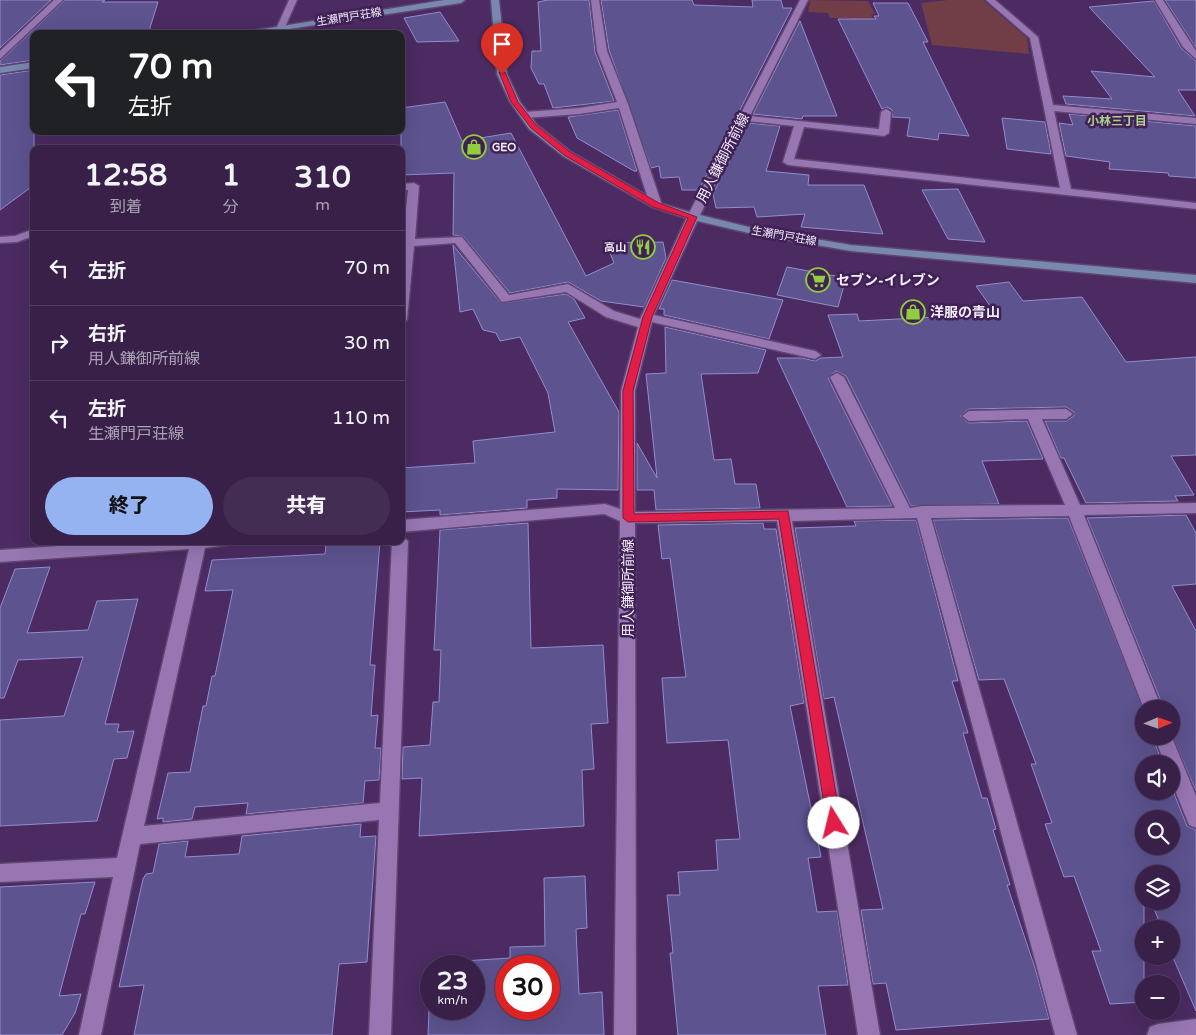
<!DOCTYPE html>
<html lang="ja">
<head>
<meta charset="utf-8">
<style>
	body { margin:0; font-family:"Varela Round","Noto Sans JP",sans-serif; background:#432d53; color:#f1f3f6; height:100vh; display:flex; flex-direction:column; font-size:19px; white-space:nowrap }
	* { box-sizing:border-box; margin:0 }
	p { font-size:16px; color:#aba3b4 }
	.icon { flex:none; width:28px; height:28px; fill:none; stroke:currentColor; stroke-width:2; stroke-linecap:round; stroke-linejoin:round }
	.map { position:relative; flex:1; overflow:hidden }
	.sheet { position:absolute; left:30px; top:145px; width:375px; height:400px; display:flex; flex-direction:column; background:#382049; border-radius:10px; box-shadow:0 5px 20px #0002,0 0 0 1px #523e61 }
	.sheet>* { flex:none }
	.top-card { position:absolute; left:30px; top:30px; width:375px; height:105px; border-radius:10px; box-shadow:0 5px 20px #0002,0 0 0 1px #523e61; background:#202124; color:#fff; overflow:hidden }
	.needle { width:32px; rotate:88deg }
	.controls { position:absolute; left:1135px; top:700px; display:grid; gap:10px }
	.controls a { display:grid; place-items:center; width:45px; height:45px; border-radius:50%; background:#382049; box-shadow:0 5px 20px #0002,0 0 0 1px #523e61; font-size:25px }
	.speed { position:absolute; left:420px; top:955px; display:flex; gap:10px; font-size:25px; font-weight:700; text-align:center }
	.speed>* { display:grid; place-content:center; width:65px; height:65px; border-radius:50%; background:#382049; box-shadow:0 5px 20px #0002,0 0 0 1px #523e61; line-height:1 }
	.speed small { font-size:12px; font-weight:400 }
	.speed .limit { border:8px solid #d22; background:#fff; color:#111 }
	.pin { position:absolute; display:grid; place-items:center; width:42px; height:42px; color:#fff; margin:-51px -21px; border-radius:50% 50% 50% 0; rotate:-45deg; box-shadow:0 0 5px #0007 }
	.pin .icon { rotate:45deg }
	.me { position:absolute; width:55px; margin:-28px; rotate:351deg; stroke-linejoin:round; filter:drop-shadow(0 0 4px #0008) }
	.turn { display:flex; align-items:center; gap:18px; height:105px; padding:0 15px; font-size:22px }
	.turn .icon { width:65px; height:65px; stroke-width:2.5 }
	.turn b { display:block; font-size:35px; line-height:42px }
	.eta { display:flex; justify-content:space-evenly; align-items:center; height:85px; text-align:center }
	.eta b { font-size:30px; font-weight:800; line-height:35px }
	.action { display:flex; gap:10px; margin-top:auto; padding:10px 15px }
	.action a { flex:1; height:58px; border-radius:30px; background:#95b2f1; color:#111; font-size:20px; font-weight:800; line-height:58px; text-align:center }
	.action a+a { background:#432d53; color:#f1f3f6 }
	ul { padding:0; list-style:none }
	li { display:flex; align-items:center; gap:15px; height:75px; padding:0 15px; border-top:1px solid #523e61 }
	li div { flex:1 }
	li b { display:block; font-size:19px }
	li em { font-style:normal }
	.map>svg:first-child { display:block }
</style>
</head>
<body>
<div class="map">
<svg width="1196" height="1035" viewBox="0 0 1196 1035">
	<rect width="100%" height="100%" fill="#4b2b61"/>
	<g fill="#713d46">
		<polygon points="810,0 868,1 875,14 871,15 876,24 853,25 850,18 830,18 828,13 808,12"/>
		<polygon points="948,0 983,0 1027,38 1029,54 932,45 921,3"/>
	</g>
	<g fill="#5c538f" stroke="#948ccd" fill-rule="evenodd">
		<polygon points="0,0 51,0 0,48"/>
		<polygon points="65,0 105,0 102,2 158,2 148,34 34,34 34,60 0,65 0,61"/>
		<polygon points="548,0 589,0 595,52 614,101 553,108 544,84 539,84 531,68 532,51 541,51 538,2"/>
		<polygon points="601,0 692,0 694,5 753,7 752,0 781,0 783,8 792,8 699,190 682,190 679,177 661,178 659,166 651,168 609,50"/>
		<polygon points="1165,0 1196,0 1196,48"/>
		<polygon points="1154,1 1181,48 1196,61 1196,90 1178,90 1195,116 1066,104 1063,96 1112,99 1091,71 1155,77 1089,7"/>
		<polygon points="873,3 908,3 928,42 923,42 969,136 939,133 938,140 907,136 910,118 892,117 892,110 887,107 882,109 838,19 876,19 874,16 879,16"/>
		<polygon points="440,12 459,41 417,42 404,18"/>
		<polygon points="800,21 837,116 803,116 802,119 753,114"/>
		<polygon points="34,70 34,185 0,210 0,75"/>
		<polygon points="445,102 462,141 511,133 586,276 614,263 606,243 663,242 666,258 644,307 601,301 568,282 510,293 463,236 453,235 454,173 401,175 401,108"/>
		<polygon points="618,110 637,171 634,171 577,138 568,117"/>
		<polygon points="1069,114 1196,126 1196,178 1169,176 1168,173 1109,169 1110,162 1066,156 1059,123 1073,125"/>
		<polygon points="1002,118 1045,122 1051,154 1007,149"/>
		<polygon points="748,123 780,126 766,171 809,175 808,185 864,185 883,234 801,227 805,214 757,217 754,207 716,208 713,194"/>
		<polygon points="958,189 985,242 948,239 922,190"/>
		<polygon points="453,245 501,303 566,294 574,299 585,318 568,322 619,412 618,490 557,489 557,498 527,500 527,508 440,515 440,510 401,512 401,468 475,463 473,441 555,432 548,393 520,337 500,341 496,333 483,330 473,309 460,312"/>
		<polygon points="787,267 846,278 838,307 777,295"/>
		<polygon points="672,280 783,300 769,339 664,315 664,309 659,309"/>
		<polygon points="1009,282 1023,301 1082,297 1126,362 1196,357 1196,455 1171,456 1194,495 1175,496 1178,501 1086,503 1064,458 1061,458 1045,421 1066,421 1074,416 1074,412 1066,407 969,409 960,416 969,423 1027,421 1043,459 982,461 999,504 911,506 846,376 836,371 828,378 892,506 847,507 777,358 802,358 815,361 821,358 843,357 828,315 857,314 859,321 996,314 976,286"/>
		<polygon points="665,327 766,350 758,373 701,374 714,460 731,459 735,484 756,484 760,508 656,510 654,490 637,490 637,443 657,478 646,374 666,373"/>
		<polygon points="1186,515 1196,533 1196,584 1172,586 1196,631 1196,791 1171,733 1171,709 1164,709 1087,518"/>
		<path d="M 1068,518 L 1144,711 L 1144,736 L 1152,736 L 1163,764 L 1144,764 L 1144,791 L 1171,791 L 1171,786 L 1187,826 L 1196,830 L 1196,1011 L 1171,953 L 1171,929 L 1162,929 L 1151,901 L 1171,901 L 1171,874 L 1144,874 L 1144,1002 L 1110,1004 L 1092,951 L 1101,951 L 1074,876 L 1064,877 L 1045,824 L 1052,823 L 1031,764 L 1036,764 L 1004,679 L 979,680 L 933,520 ZM 1144,819 L 1171,819 L 1171,846 L 1144,846 Z"/>
		<polygon points="916,520 958,681 952,681 968,733 963,733 982,798 987,798 996,829 993,830 1010,885 1007,885 1035,968 1049,1019 896,1030 886,983 873,984 861,910 883,909 834,697 824,699 795,528 856,526 854,521"/>
		<polygon points="528,523 531,648 603,645 608,723 591,724 594,769 582,770 584,826 419,836 422,778 402,779 403,747 430,745 433,702 439,702 441,650 434,650 440,530"/>
		<polygon points="763,523 764,529 776,529 804,703 790,706 821,857 808,858 817,912 837,911 848,985 818,986 826,1035 678,1035 670,953 673,953 667,895 680,895 678,872 718,870 716,840 740,839 728,740 667,743 662,678 686,677 670,558 662,559 658,525"/>
		<polygon points="380,542 370,665 375,665 371,716 378,715 375,748 381,748 379,780 365,781 363,803 246,814 248,803 195,807 192,819 163,822 163,818 157,819 168,773 190,772 203,706 206,706 212,676 215,676 233,590 205,591 212,560 325,554 326,545"/>
		<polygon points="50,567 27,633 88,630 97,601 138,599 105,724 119,724 117,732 134,731 127,758 114,759 97,821 0,826 0,720 64,716 83,657 18,660 4,698 0,698 0,608 15,569"/>
		<polygon points="361,824 360,837 376,836 367,962 339,964 332,1035 134,1035 144,985 119,987 143,879 146,874 153,873 159,844 188,841 185,857 239,854 242,836"/>
		<path d="M 585,876 L 587,928 L 576,929 L 579,994 L 602,992 L 604,1035 L 428,1035 L 431,963 L 510,958 L 510,947 L 545,946 L 544,878 ZM 431,966 L 474,966 L 474,1009 L 431,1009 ZM 506,966 L 549,966 L 549,1009 L 506,1009 Z"/>
		<polygon points="95,882 85,914 81,914 59,996 81,994 75,1013 62,1035 0,1035 0,887"/>
	</g>
	<g fill="none" stroke-linecap="round" stroke-linejoin="round">
		<g stroke="#5f4571" stroke-width="3">
			<g id="street">
				<polygon points="54,0 63,0 0,59 0,51"/>
				<polygon points="289,0 297,0 285,27 278,29 277,27"/>
				<polygon points="591,0 599,0 607,51 628,104 662,205 660,207 656,208 650,205 619,108 579,114 525,118 520,115 525,112 579,108 617,102 597,51"/>
				<polygon points="800,0 808,0 750,116 879,129 881,112 886,109 891,112 889,133 884,136 804,127 794,159 1060,188 1030,38 986,0 995,0 1038,37 1053,105 1196,118 1196,124 1054,111 1071,189 1196,203 1196,209 788,165 783,162 794,126 747,121 699,217 654,315 815,351 821,355 815,359 652,322 635,391 635,512 895,508 830,377 837,373 844,377 910,508 922,506 1065,505 1028,419 969,421 962,416 969,411 1066,409 1073,414 1066,419 1042,419 1080,505 1196,503 1196,513 1084,515 1162,709 1144,709 1069,516 931,518 1077,1035 1055,1035 917,518 792,521 880,1035 858,1035 777,521 635,523 636,1035 614,1035 620,521 604,514 401,532 401,520 605,504 620,509 621,391 638,327 606,317 566,292 502,302 455,243 414,246 407,320 401,324 401,257 408,190 401,190 401,184 414,183 419,186 415,239 462,237 509,295 568,284 614,311 640,319 687,217"/>
				<polygon points="1155,0 1163,0 1196,51 1196,59 1183,47"/>
				<polygon points="34,229 34,236 17,242 0,243 0,237 15,236"/>
				<polygon points="401,536 408,541 391,1035 369,1035 379,820 140,844 101,1035 79,1035 113,877 0,882 0,864 117,858 189,549 0,562 0,550 133,541 230,541 227,545 205,548 144,826 380,803 392,541 401,541"/>
				<polygon points="1171,735 1196,796 1196,828 1189,825 1171,780 1171,764 1165,764 1154,736"/>
				<polygon points="1196,1019 1196,1035 1147,1035 1150,1027 1158,1024"/>
			</g>
		</g>
		<g stroke="#5f4571" stroke-width="3">
			<g id="secondary">
				<polygon points="444,0 465,0 461,3 256,34 233,34"/>
				<polygon points="491,0 499,0 507,74 520,102 537,125 571,152 660,203 696,214 757,229 851,245 1196,275 1196,283 851,251 757,235 689,219 652,207 563,156 529,129 510,102 497,74"/>
				<polygon points="34,62 34,68 0,73 0,67"/>
			</g>
		</g>
		<use href="#street" fill="#9776b2" fill-rule="evenodd"/>
		<use href="#secondary" fill="#7888af" fill-rule="evenodd"/>
	</g>
	<polygon fill="#e11d48" stroke="#92132f" points="499,72 505,72 518,102 536,125 570,152 659,203 697,217 652,317 633,391 634,514 788,511 841,823 839,828 834,829 829,828 827,823 779,519 628,522 623,518 623,391 643,317 688,218 653,207 564,155 531,128 511,102"/>
	<defs>
		<g id="shop-ring" transform="scale(1.25)"><circle r="9.5" fill="#402156" stroke="#92cd3e" stroke-width="1.5"/><path d="M-5-2.5h2.3a2.7 3.5 0 0 1 5.4 0H5L5.5 6h-11ZM-1.5-2.5h3a1.5 2.3 0 0 0-3 0Z" fill="#92cd3e"/></g>
		<g id="restaurant-ring" transform="scale(1.25)"><circle r="9.5" fill="#402156" stroke="#92cd3e" stroke-width="1.5"/><path d="M-5-6h1v4h1v-4h1v4h1v-4h1v5L-1.5 .5V6h-2V.5L-5-1ZM5-6V6H3V1.5H1.5Q1.5-4 5-6Z" fill="#92cd3e"/></g>
		<g id="supermarket-ring" transform="scale(1.25)"><circle r="9.5" fill="#402156" stroke="#92cd3e" stroke-width="1.5"/><path d="M-6-5.5h2.5l.6 2H6L4.5 2H-2.5L-4.4-4H-6ZM-1.5 3.2a1.3 1.3 0 1 0 .1 0ZM3 3.2a1.3 1.3 0 1 0 .1 0Z" fill="#92cd3e"/></g>
	</defs>
	<g fill-rule="evenodd">
		<use href="#shop-ring" x="474" y="147"/>
		<use href="#restaurant-ring" x="643" y="247"/>
		<use href="#supermarket-ring" x="818" y="280"/>
		<use href="#shop-ring" x="913" y="312"/>
	</g>
	<g text-anchor="middle" dominant-baseline="central" stroke-width="5" stroke-linejoin="round" paint-order="stroke">
		<g font-size="11" fill="#f5eefc" stroke="#402156">
			<text transform="translate(349 17) rotate(-9)">生瀬門戸荘線</text>
			<text transform="translate(784 236) rotate(10)">生瀬門戸荘線</text>
		</g>
		<g font-size="11" font-weight="bold" fill="#f5eefc" stroke="#402156" text-anchor="start">
			<text x="492" y="147">GEO</text>
			<text x="626" y="247" text-anchor="end">高山</text>
		</g>
		<g font-size="12" font-weight="bold" fill="#aed08a" stroke="#402156">
			<text x="1117" y="121">小林三丁目</text>
		</g>
		<g font-size="14" fill="#f5eefc" stroke="#402156">
			<text transform="translate(723 158) rotate(-63)">用人鎌御所前線</text>
			<text transform="translate(628 588) rotate(-90)">用人鎌御所前線</text>
		</g>
		<g font-size="14" font-weight="bold" fill="#f5eefc" stroke="#402156" text-anchor="start">
			<text x="836" y="280">セブン-イレブン</text>
			<text x="930" y="312">洋服の青山</text>
		</g>
	</g>
</svg>
<div class="controls">
<a><svg class="needle" viewBox="-14 -14 28 28"><path d="M0-13l5 13h-10z" fill="#e53935"/><path d="M0 13l5-13h-10z" fill="#aba3b4"/></svg></a>
<a><svg class="icon" aria-label="sound" viewBox="0 0 24 24"><path d="M4 9h4l5-4v14l-5-4H4zM17 9q2 3 0 6"/></svg></a>
<a><svg class="icon" aria-label="search" viewBox="0 0 24 24"><circle cx="10" cy="10" r="6"/><path d="M15 15l6 6"/></svg></a>
<a><svg class="icon" aria-label="layers" viewBox="0 0 24 24"><path d="M12 4l9 5-9 5-9-5zM3 14l9 5 9-5"/></svg></a>
<a>+</a>
<a>−</a>
</div>
<div class="speed"><div>23<small>km/h</small></div><div class="limit">30</div></div>
<div class="pin" style="left:502px;top:74px;background:#d93025"><svg class="icon" aria-label="arrive" viewBox="0 0 24 24"><path d="M6 21V4h12l-3 4 3 4H6"/></svg></div>
<svg class="me" style="left:834px;top:823px" viewBox="-20 -20 40 40"><circle r="19" fill="#fff"/><path d="M0-13L10 11 0 6-10 11z" fill="#e11d48"/></svg>
<div class="top-card">
<div class="turn"><svg class="icon" aria-label="left" viewBox="0 0 24 24"><path d="M17 20v-9H6M10 6l-5 5 5 5"/></svg><div><b>70 m</b>左折</div></div>
</div>
<section class="sheet">
<div class="eta">
<div><b>12:58</b><p>到着</p></div>
<div><b>1</b><p>分</p></div>
<div><b>310</b><p>m</p></div>
</div>
<ul>
<li><svg class="icon" aria-label="left" viewBox="0 0 24 24"><path d="M17 20v-9H6M10 6l-5 5 5 5"/></svg><div><b>左折</b></div><em>70 m</em></li>
<li><svg class="icon" aria-label="right" viewBox="0 0 24 24"><path d="M7 20v-9h11M14 6l5 5-5 5"/></svg><div><b>右折</b><p>用人鎌御所前線</p></div><em>30 m</em></li>
<li><svg class="icon" aria-label="left" viewBox="0 0 24 24"><path d="M17 20v-9H6M10 6l-5 5 5 5"/></svg><div><b>左折</b><p>生瀬門戸荘線</p></div><em>110 m</em></li>
</ul>
<div class="action"><a>終了</a><a>共有</a></div>
</section>
</div>
</body>
</html>
